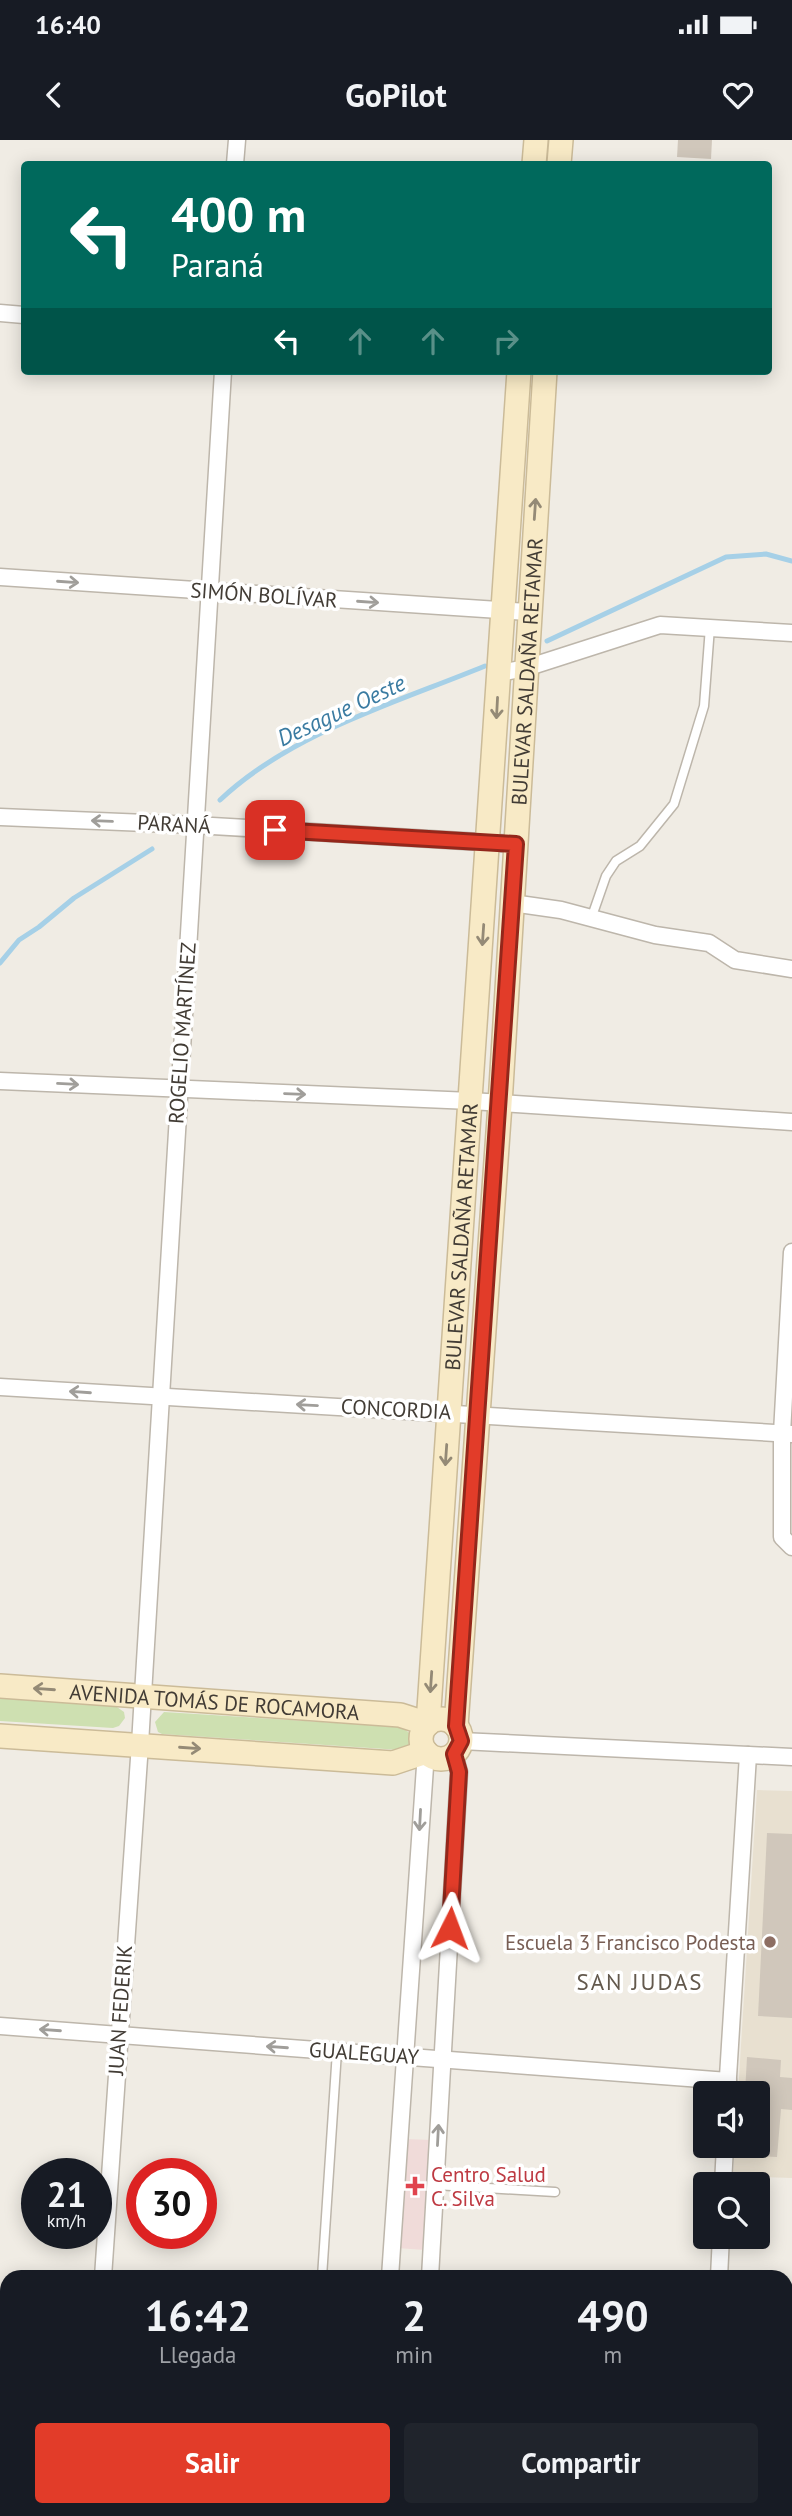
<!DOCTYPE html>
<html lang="es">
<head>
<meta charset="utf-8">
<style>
	body { margin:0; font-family:"PT Sans",sans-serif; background:#20242c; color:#f1f3f6; height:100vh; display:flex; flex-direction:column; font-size:26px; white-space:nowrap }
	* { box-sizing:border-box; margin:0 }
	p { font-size:23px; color:#9ea1a6 }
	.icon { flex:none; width:38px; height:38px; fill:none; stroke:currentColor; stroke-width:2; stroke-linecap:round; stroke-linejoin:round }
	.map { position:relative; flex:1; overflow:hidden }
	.details { position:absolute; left:0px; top:2130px; width:793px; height:247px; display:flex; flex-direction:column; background:#171b24; border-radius:21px 21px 0 0; box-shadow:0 4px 18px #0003 }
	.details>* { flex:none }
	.top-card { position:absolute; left:21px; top:21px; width:751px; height:214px; border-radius:7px; box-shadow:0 4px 18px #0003; background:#00695c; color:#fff; overflow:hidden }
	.tools { position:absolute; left:693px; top:1941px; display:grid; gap:14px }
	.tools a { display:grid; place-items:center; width:77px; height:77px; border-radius:7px; background:#171b24; box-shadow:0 4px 18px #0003; font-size:35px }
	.speed { position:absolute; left:21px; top:2018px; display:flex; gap:14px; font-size:35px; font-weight:700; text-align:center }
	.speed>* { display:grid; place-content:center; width:91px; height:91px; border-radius:50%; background:#171b24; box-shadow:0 4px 18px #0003; line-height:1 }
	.speed small { font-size:18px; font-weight:400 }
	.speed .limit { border:10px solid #d22; background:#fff; color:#111 }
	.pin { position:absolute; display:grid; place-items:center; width:60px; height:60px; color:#fff; margin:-30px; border-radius:14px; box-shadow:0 4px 10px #0006 }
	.me { position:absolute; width:77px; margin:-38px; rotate:3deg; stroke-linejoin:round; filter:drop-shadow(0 0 5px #0008) }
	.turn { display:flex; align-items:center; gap:24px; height:147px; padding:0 35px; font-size:32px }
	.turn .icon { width:91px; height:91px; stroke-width:2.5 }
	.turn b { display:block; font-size:49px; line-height:60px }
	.lanes { display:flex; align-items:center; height:66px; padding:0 35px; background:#0003; justify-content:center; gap:35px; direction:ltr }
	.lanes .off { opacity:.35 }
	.eta { display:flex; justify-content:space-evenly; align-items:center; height:119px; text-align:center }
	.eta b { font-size:42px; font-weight:600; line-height:49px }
	.button { display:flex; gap:14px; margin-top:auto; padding:14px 35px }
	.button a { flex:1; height:80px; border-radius:7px; background:#e23c29; color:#fff; font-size:28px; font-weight:600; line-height:80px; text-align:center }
	.button a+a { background:#20242c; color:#f1f3f6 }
	.status { display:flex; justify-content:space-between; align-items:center; height:49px; padding:0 35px; background:#171b24; direction:ltr }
	.status svg { height:19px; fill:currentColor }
	header { display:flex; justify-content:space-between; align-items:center; height:91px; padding:0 35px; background:#171b24; font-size:32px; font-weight:600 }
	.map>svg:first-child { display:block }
</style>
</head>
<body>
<div class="status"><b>16:40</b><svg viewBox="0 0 49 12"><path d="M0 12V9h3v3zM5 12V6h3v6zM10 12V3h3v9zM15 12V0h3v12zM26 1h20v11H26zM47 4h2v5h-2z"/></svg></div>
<header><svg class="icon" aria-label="back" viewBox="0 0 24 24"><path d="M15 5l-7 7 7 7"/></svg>GoPilot<svg class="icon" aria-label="heart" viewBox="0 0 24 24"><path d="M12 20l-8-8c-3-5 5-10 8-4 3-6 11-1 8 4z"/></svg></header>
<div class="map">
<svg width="792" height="2376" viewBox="0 0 792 2376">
	<rect width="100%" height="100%" fill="#f0ece4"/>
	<polygon fill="#e8e0d0" points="757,1650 792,1651 792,2038 733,2036 735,2006 758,2006 758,1953 738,1953"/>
	<polygon fill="#f0dbd9" points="405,1999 432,2000 425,2110 397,2108"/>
	<g fill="#cee0b1">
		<polygon points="0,1558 114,1565 124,1572 125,1578 119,1586 113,1588 0,1581"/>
		<polygon points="164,1572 401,1587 411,1594 412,1599 406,1608 400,1610 162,1594 158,1592 155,1582"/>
	</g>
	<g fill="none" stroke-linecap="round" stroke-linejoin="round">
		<g stroke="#a6d0e7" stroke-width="5">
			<polyline points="547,501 726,417 766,414 792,421"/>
			<path d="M 220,660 C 291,593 395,563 485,526"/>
			<polyline points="0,823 19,800 39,787 74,758 152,709"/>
		</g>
	</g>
	<g fill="#d0c7bb">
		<polygon points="678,0 712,0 711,19 677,17"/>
		<polygon points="767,1693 792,1694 792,1878 758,1876"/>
		<polygon points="747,1917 781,1920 780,1937 792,1938 792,1970 781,1969 777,2017 758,2016 758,1953 745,1953"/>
	</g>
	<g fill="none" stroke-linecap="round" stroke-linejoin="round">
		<g stroke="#bdb6ab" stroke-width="11">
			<g id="lane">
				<polyline points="591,779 606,736 616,721 640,706 674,664 704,566 710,487"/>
				<polyline points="435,2045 555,2052"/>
				<polyline points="322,2137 337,1911"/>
			</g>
		</g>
		<g stroke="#bdb6ab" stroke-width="19">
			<g id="street">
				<polyline points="235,24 237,0"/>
				<polyline points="0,173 24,175"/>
				<polyline points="0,437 528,472"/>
				<polyline points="499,533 526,528 660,485 792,493"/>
				<polyline points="0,677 195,685 516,704"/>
				<polyline points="512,763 561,770 655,795 709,803 735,820 792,829"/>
				<polyline points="0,941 471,961 792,982"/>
				<polyline points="792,1112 782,1293 782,1397 792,1407"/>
				<polyline points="0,1247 792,1294"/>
				<polyline points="461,1601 792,1617"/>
				<polyline points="0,1886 728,1941"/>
				<polyline points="727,1953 748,1615"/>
				<polyline points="723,2044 725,2006"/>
				<polyline points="103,2137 140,1604 223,231"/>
				<polyline points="390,2137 426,1612"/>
				<polyline points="430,2137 459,1632 454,1614"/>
				<polyline points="719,2137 721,2096"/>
				<polyline points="0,2177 7,2177"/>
				<polyline points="786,2220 792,2221"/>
				<polyline points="93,2376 93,2370"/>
				<polyline points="379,2376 380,2370"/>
				<polyline points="684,2376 685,2370"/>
			</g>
		</g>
		<g stroke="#cbbb98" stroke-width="26">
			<g id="secondary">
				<polyline points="534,24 536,0"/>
				<polyline points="559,24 561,0"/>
				<path id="s1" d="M 0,1546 L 400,1575 L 428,1584 L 519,231"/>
				<circle cx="441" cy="1599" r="20"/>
				<path id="s2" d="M 456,1586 L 500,964 L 545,231"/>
				<polyline points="0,1596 393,1623 426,1612"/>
			</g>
		</g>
		<use href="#lane" stroke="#fff" stroke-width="8"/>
		<use href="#street" stroke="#fff" stroke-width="16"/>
		<use href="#secondary" stroke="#f8eac6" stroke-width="23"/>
	</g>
	<defs><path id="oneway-shaft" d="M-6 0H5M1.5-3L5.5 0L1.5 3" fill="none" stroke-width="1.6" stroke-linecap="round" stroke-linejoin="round" transform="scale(1.75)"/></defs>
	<g stroke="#948a76">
		<use href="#oneway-shaft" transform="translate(535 369) rotate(-86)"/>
		<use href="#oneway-shaft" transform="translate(497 568) rotate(93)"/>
		<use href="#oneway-shaft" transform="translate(483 795) rotate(94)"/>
		<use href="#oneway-shaft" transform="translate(446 1315) rotate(94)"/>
		<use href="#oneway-shaft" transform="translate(431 1542) rotate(94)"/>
		<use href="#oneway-shaft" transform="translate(44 1549) rotate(-176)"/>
		<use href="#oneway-shaft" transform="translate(190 1608) rotate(4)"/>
	</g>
	<g stroke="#a09e9a">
		<use href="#oneway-shaft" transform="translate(68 442) rotate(4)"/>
		<use href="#oneway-shaft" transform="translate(368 462) rotate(4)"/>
		<use href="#oneway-shaft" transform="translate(102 681) rotate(-178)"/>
		<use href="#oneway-shaft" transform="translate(68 944) rotate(3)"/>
		<use href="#oneway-shaft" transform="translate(295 954) rotate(2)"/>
		<use href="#oneway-shaft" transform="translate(80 1252) rotate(-176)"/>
		<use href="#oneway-shaft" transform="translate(307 1265) rotate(-177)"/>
		<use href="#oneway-shaft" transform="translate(420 1680) rotate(93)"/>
		<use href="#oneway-shaft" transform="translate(50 1890) rotate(-176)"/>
		<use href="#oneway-shaft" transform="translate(277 1907) rotate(-176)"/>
		<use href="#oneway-shaft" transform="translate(438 1995) rotate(-87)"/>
	</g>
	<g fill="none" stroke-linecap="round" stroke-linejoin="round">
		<g stroke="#93271b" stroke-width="18">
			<polyline id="route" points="275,690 516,704 456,1586 461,1601 454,1614 459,1632 450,1788"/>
		</g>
		<use href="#route" stroke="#e23c29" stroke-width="12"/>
	</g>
	<circle fill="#8d6e63" stroke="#fff" stroke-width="2.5" cx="770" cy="1802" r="7"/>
	<path fill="#e0444e" stroke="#fff" stroke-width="2.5" d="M411.5 2035.5h7v7h7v7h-7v7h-7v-7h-7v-7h7z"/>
	<g text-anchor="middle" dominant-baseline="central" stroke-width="7" stroke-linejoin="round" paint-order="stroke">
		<g font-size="21" fill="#423c35" stroke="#fff">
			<text transform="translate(264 455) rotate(4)">SIMÓN BOLÍVAR</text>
			<text stroke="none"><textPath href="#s2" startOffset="1057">BULEVAR SALDAÑA RETAMAR</textPath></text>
			<text transform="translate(174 684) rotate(3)">PARANÁ</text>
			<text transform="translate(182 893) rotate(-86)">ROGELIO MARTÍNEZ</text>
			<text stroke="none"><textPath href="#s1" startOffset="919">BULEVAR SALDAÑA RETAMAR</textPath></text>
			<text transform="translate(396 1269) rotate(3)">CONCORDIA</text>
			<text stroke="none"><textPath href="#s1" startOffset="215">AVENIDA TOMÁS DE ROCAMORA</textPath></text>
			<text transform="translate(120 1870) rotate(-86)">JUAN FEDERIK</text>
			<text transform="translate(364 1913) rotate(4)">GUALEGUAY</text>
		</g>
		<g font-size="21" fill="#785e54" stroke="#fff" text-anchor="end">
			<text x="756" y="1802">Escuela 3 Francisco Podesta</text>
		</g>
		<g font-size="21" fill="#be3a42" stroke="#fff" text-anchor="start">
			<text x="431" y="2034">Centro Salud<tspan x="431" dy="24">C. Silva</tspan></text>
		</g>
		<g font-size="23" font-style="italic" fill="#3a7ba1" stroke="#fff">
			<text transform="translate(341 570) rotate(-25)">Desague Oeste</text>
		</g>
		<g font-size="23" letter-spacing="2" fill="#63594d" stroke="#fff">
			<text x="640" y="1841">SAN JUDAS</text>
		</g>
	</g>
</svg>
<div class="tools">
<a><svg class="icon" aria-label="sound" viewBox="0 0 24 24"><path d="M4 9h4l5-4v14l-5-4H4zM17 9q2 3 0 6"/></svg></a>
<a><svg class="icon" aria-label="search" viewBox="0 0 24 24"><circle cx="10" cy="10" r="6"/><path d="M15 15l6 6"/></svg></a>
</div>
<div class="speed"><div>21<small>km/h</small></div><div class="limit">30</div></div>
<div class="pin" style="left:275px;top:690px;background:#d93025"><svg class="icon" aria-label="arrive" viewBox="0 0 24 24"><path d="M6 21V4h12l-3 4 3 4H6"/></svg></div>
<svg class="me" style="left:450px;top:1788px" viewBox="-20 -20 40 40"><path d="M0-17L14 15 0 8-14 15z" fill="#e23c29" stroke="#fff" stroke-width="4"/></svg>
<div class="top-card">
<div class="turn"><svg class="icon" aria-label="left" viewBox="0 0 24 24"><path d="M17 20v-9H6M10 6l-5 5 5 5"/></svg><div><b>400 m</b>Paraná</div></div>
<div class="lanes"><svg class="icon" aria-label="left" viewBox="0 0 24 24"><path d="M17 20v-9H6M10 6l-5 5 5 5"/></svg><svg class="icon off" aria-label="ahead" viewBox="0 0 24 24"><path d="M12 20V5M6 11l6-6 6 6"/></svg><svg class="icon off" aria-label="ahead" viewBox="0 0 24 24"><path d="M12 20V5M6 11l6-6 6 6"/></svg><svg class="icon off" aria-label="right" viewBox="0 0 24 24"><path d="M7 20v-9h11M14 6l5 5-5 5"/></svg></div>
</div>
<section class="details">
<div class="eta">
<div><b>16:42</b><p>Llegada</p></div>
<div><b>2</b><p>min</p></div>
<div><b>490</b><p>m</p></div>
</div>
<div class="button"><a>Salir</a><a>Compartir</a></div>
</section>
</div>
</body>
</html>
